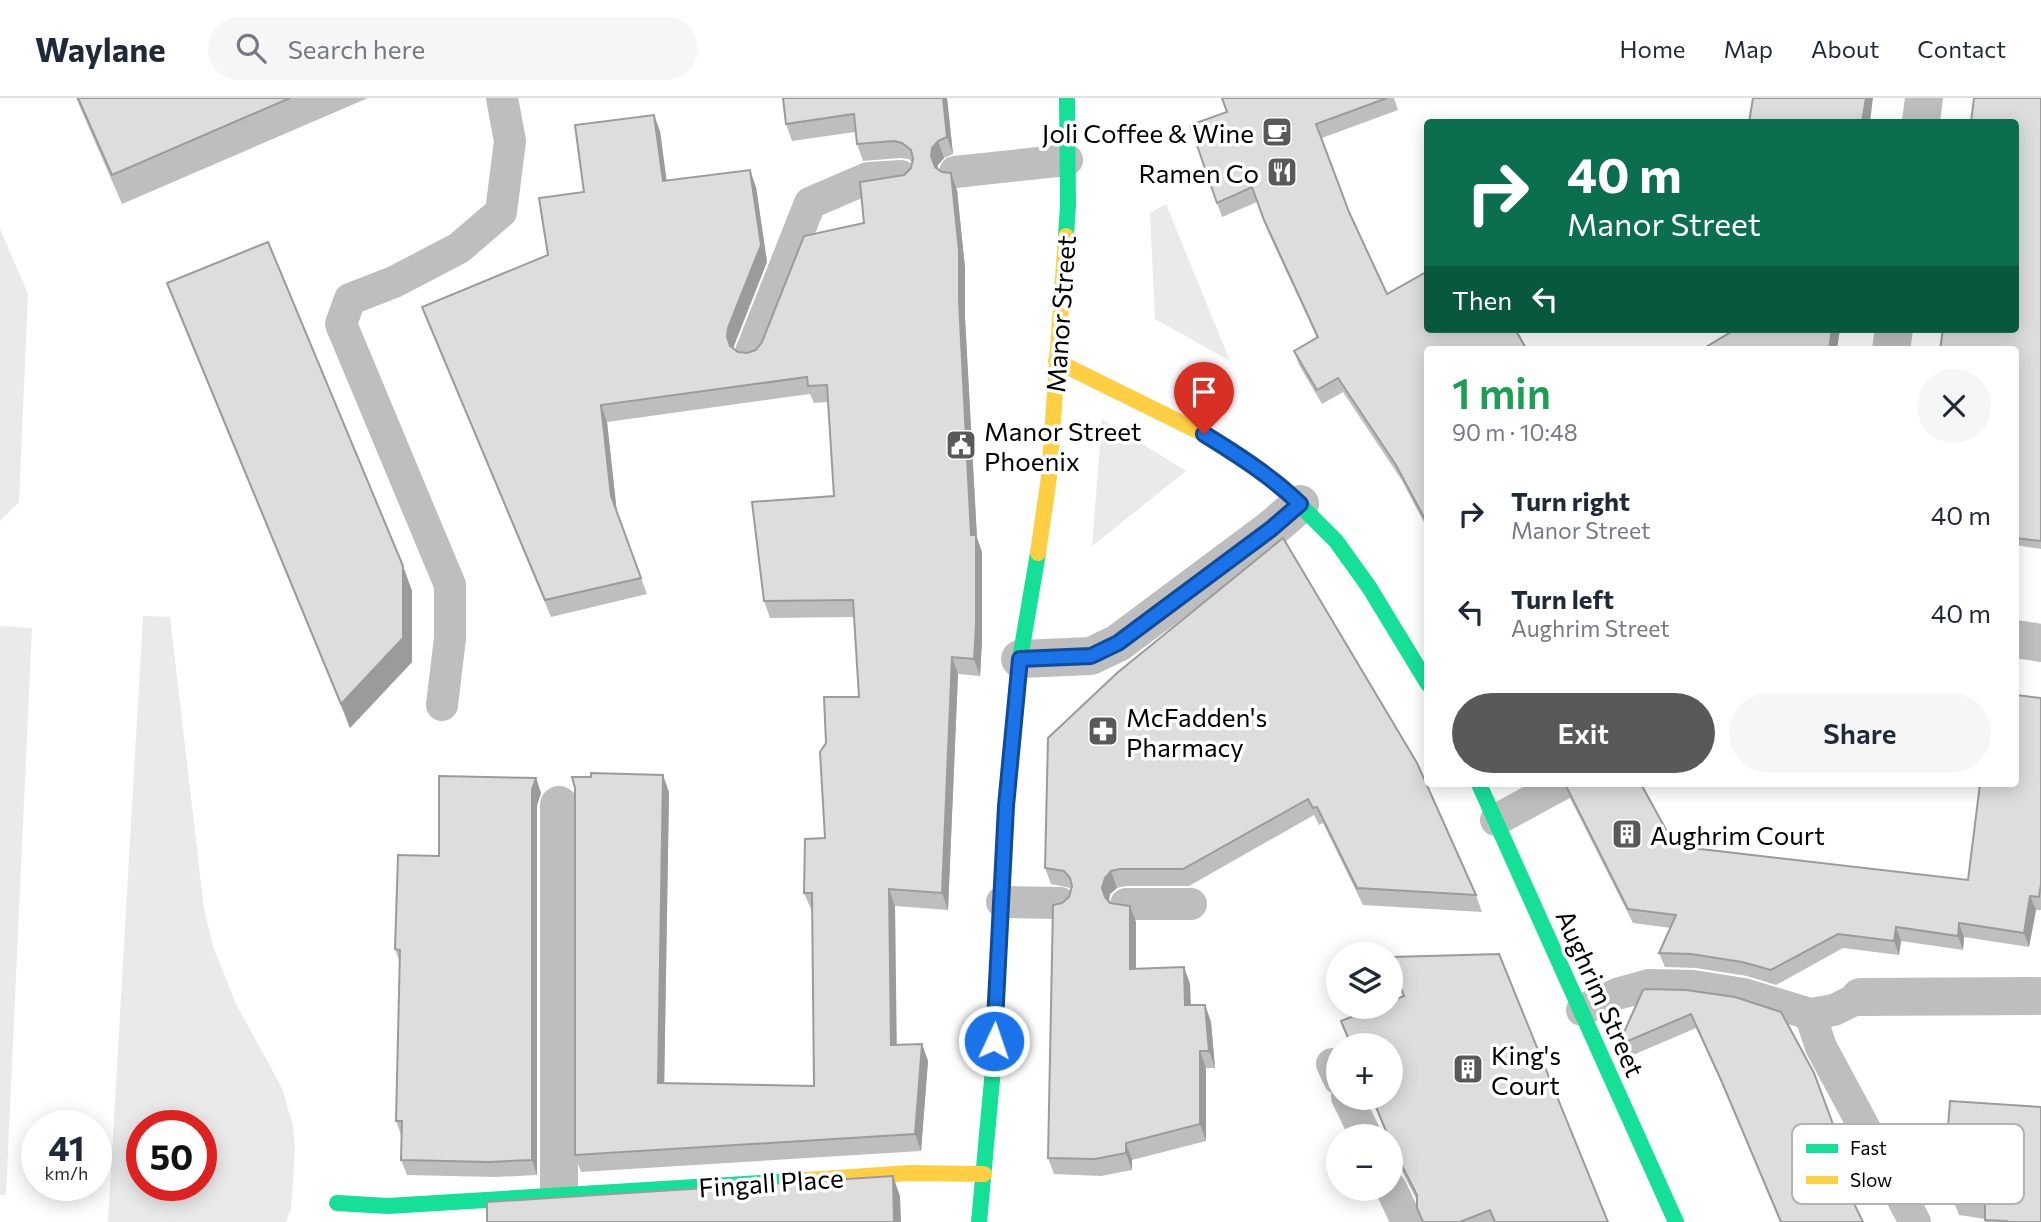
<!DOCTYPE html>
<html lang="en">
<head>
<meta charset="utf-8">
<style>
	body { margin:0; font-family:Commissioner,sans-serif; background:#f6f6f7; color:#1f2937; height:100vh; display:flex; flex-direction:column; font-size:26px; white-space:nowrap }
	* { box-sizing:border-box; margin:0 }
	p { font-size:23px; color:#747a83 }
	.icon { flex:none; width:38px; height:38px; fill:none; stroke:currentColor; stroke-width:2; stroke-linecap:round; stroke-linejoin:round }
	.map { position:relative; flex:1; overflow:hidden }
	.sheet { position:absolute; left:1424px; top:248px; width:595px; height:441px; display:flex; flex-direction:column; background:#fff; border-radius:7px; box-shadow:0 4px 18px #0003 }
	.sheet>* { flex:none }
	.hud { position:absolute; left:1424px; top:21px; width:595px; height:214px; border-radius:7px; box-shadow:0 4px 18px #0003; background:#0b6e4f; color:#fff; overflow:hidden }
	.buttons { position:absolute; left:1326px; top:844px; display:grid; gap:14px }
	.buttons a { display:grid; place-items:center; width:77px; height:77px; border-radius:50%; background:#fff; box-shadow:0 4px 18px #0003; font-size:35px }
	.speed { position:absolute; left:21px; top:1012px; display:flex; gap:14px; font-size:35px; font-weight:700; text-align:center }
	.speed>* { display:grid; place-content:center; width:91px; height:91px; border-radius:50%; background:#fff; box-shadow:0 4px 18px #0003; line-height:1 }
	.speed small { font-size:18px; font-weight:400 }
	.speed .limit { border:10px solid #d22; background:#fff; color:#111 }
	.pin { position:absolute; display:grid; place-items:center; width:60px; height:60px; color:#fff; margin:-72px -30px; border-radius:50% 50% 50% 0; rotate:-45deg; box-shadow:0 0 7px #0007 }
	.pin .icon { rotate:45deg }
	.me { position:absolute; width:77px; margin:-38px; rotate:3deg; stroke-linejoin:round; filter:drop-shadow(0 0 5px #0008) }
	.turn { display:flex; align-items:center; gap:24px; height:147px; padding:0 28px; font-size:32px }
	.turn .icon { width:91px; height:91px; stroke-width:2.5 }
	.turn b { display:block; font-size:49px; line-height:60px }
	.then { display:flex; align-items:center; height:66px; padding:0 28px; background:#0003; gap:14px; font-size:26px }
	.round { display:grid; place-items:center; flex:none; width:74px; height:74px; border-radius:37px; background:#f6f6f7 }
	.summary { display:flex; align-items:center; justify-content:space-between; height:119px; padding:0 28px }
	h1 { font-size:42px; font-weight:600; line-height:52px; color:#1e9e55 }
	.button { display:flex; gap:14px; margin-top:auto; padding:14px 28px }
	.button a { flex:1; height:80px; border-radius:42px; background:#595959; color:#fff; font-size:28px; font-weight:600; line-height:80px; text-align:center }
	.button a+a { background:#f6f6f7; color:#1f2937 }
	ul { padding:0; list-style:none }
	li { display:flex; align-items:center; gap:21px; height:98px; padding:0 28px }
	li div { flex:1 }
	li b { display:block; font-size:26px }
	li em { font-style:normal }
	header { display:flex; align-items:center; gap:42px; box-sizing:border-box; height:98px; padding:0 35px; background:#fff; border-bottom:2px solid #e0e1e3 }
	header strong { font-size:33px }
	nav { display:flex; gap:38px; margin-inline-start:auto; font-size:24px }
	.search { width:490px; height:63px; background:#f6f6f7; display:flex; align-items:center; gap:18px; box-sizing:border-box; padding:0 24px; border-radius:38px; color:#747a83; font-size:26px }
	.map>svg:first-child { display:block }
</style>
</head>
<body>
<header>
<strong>Waylane</strong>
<div class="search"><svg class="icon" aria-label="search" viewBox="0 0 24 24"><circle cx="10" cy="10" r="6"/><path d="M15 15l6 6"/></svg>Search here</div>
<nav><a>Home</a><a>Map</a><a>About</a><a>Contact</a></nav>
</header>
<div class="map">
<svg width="2041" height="1124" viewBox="0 0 2041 1124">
	<rect width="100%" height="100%" fill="#fff"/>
	<g fill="#eaeaea" fill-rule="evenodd">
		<polygon points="1166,106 1230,263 1155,221 1150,115"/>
		<polygon points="0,131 28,196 19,404 0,423"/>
		<polygon points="1102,321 1186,373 1092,448"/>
		<path d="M 143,518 L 170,519 L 204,811 L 213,848 L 236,906 L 282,990 L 293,1028 L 295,1052 L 291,1111 L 286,1124 L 108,1124 ZM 201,1027 L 201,1087 L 142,1087 L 142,1027 Z"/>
		<polygon points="0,528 32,530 6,1097 0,1097"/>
	</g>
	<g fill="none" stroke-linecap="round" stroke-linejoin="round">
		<g stroke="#bebebe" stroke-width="32">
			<polyline points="955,74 1067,62"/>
			<polyline points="751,254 810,105 868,80 901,78"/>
			<polyline points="442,607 450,540 450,487 341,226 350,201 394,184 459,150 501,114 510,43 502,0"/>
			<polyline points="1496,722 1562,686"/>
			<polyline points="1002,804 1060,805"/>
			<polyline points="1126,806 1191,806"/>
			<polyline points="1582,912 1617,896 1649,887 1693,888 1744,896 1810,916 1834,912 1860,899"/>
			<polyline points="1810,916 1821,949 1915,1124"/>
			<polyline points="1332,966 1339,981"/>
			<polyline points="1347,999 1366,1038"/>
			<polyline points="1391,1090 1407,1124"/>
		</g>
		<g stroke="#bebebe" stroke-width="38">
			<polyline points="1921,24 1924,0"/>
			<polyline points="1891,252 1894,231"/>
			<polyline points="2016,541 2041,545"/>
			<polyline points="1020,561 1091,558 1118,545 1271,431 1300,406"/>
			<polyline points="1860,899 2041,898"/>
			<polyline points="559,1099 559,707"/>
		</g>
		<g stroke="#16e098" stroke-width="16">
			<polyline points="1066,138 1068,107 1067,0"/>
			<polyline points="1293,400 1336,443 1369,489 1428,586"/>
			<polyline points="1479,686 1676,1124"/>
			<polyline points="337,1105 388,1108 807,1082"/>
			<polyline points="979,1124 993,971 1006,708 1020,561 1038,455"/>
		</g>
		<g stroke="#ffcf43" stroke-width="16">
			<polyline points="1056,263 1204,336 1281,387 1293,400"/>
			<polyline points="1038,455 1049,379 1066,138"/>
			<polyline points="807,1082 910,1075 984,1076"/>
		</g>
	</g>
	<g fill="#bebebe">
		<polygon points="76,0 368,0 122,106"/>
		<polygon points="947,0 953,56 944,60 938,67 937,71 957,92 965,170 965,220 977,440 982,454 982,543 980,578 958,576 948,812 895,808 896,946 922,946 928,963 921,1053 581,1074 575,1057 669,694 664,985 814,988 812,812 811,811 804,795 825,740 859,599 854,519 770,520 764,503 834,398 828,304 814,305 810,296 607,324 617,415 647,496 551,519 422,209 548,157 584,94 660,33 666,83 756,89 767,164 733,251 738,254 747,255 756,252 911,70 912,65 909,61 900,60 863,63 857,46 855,34 792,43 786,26"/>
		<polygon points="1221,0 1394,0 1398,12 1322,40 1349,114 1387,196 1428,252 1428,432 1401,381 1343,294 1322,306 1299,267 1294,253 1317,240 1269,136 1257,104 1222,119 1190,27 1227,14"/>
		<polygon points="2041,0 2041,451 2016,447 2016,252"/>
		<polygon points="167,185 403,468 412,493 412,564 350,630 176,209"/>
		<polygon points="1117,575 1476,797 1482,814 1363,807 1323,725 1319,727 1314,717 1189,788 1126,788 1117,790 1110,796 1109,803 1136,824 1136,871 1184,869 1190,886 1191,907 1205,907 1211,924 1215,970 1206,970 1206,1043 1132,1062 1132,1072 1101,1078 1054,1076 1048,1060 1062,805 1069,799 1071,791 1070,790 1051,786 1045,770"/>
		<polygon points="2041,600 2041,812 2036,812 2029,849 1964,839 1963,852 1901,843 1899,857 1843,850 1776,887 1747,878 1696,870 1665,869 1659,855 1671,830 1633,825 1571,702 1566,688 1675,748 1968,782"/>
		<polygon points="536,680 541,695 537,707 537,1077 495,1079 407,1077 401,1062 401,1037 396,1023 400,865 395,851 439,758"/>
		<polygon points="1391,865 1608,1124 1422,1124 1417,1110 1417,1103 1404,1077 1391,1047 1391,1038 1387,1038 1371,999 1391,999 1391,947 1350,947 1341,923 1404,898"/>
		<polygon points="1686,892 1857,1091 1863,1105 1853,1104 1863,1124 1780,1124 1727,996 1696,930 1626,960 1620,943"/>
		<polygon points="1950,1003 2041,1124 1985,1124 1985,1121 1959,1117 1953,1102 1955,1070 1951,1070 1946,1055"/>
	</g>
	<g fill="#9b9b9b">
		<polygon points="943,0 947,0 953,56 947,39"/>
		<polygon points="1866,0 1873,0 1870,24 1862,24"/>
		<polygon points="654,17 660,33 669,100 663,83"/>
		<polygon points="938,43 944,60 938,67 937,75 931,58 932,50"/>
		<polygon points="750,72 756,89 767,164 734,247 733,256 727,239"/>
		<polygon points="951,75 957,92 965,170 965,220 977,440 982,454 982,543 980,578 974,561 971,437 959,204"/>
		<polygon points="1832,231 1840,231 1837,252 1829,252"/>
		<polygon points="601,307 607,324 617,415 611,398"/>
		<polygon points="403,468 412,493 412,564 350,630 341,606"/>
		<polygon points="952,559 958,576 948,812 942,795"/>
		<polygon points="663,677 669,694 664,1002 658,985"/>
		<polygon points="536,680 541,695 537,707 537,1077 532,1062 532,692"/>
		<polygon points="1111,773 1117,790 1110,796 1108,807 1102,790 1105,780"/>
		<polygon points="889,791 895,808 897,963 891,947"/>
		<polygon points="2030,798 2036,812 2029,849 2024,835"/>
		<polygon points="1130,808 1136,824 1136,888 1130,871"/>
		<polygon points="1959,825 1964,839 1963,852 1958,838"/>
		<polygon points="1896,829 1901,843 1899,857 1894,843"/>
		<polygon points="1184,869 1190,886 1191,924 1185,907"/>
		<polygon points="1205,907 1211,924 1215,970 1209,953"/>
		<polygon points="922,946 928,963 921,1053 915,1036"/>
		<polygon points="1200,953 1206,970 1206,1043 1200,1026"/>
		<polygon points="1126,1045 1132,1062 1132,1072 1126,1055"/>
		<polygon points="893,1078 900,1098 901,1124 894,1124"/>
	</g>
	<g fill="#ddd" stroke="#9b9b9b" stroke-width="2">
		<polygon points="78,0 290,0 112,77"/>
		<polygon points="783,0 943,0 947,39 938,43 932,50 931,58 935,69 942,74 951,75 959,153 959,204 971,437 976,437 976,527 974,561 952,559 942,795 889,791 891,947 922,946 915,1036 575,1057 575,690 572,679 591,679 591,675 663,677 658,985 814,988 812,795 804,795 805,741 825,740 820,654 826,645 824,599 859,599 853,502 764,503 752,404 834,398 827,287 808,288 807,279 601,307 611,398 641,480 545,502 422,209 548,157 539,100 584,94 575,27 654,17 663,83 750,72 761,147 728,230 727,239 730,248 738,254 747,255 756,252 762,244 804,138 864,125 860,84 904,77 911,70 913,61 911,52 902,45 894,43 857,46 854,16 786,26"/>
		<polygon points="1222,0 1387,0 1316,26 1349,114 1387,196 1428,173 1428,231 1515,231 1527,252 1428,252 1428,427 1396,367 1338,280 1317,292 1294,253 1318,239 1264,122 1252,89 1217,105 1190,27 1227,14"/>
		<polygon points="1753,0 1866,0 1862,24 1749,24"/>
		<polygon points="1974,0 2041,0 2041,443 2016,440 2016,252 1940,252 1943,231 2016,231 2016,24 1971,24"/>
		<polygon points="268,144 403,468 403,540 341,606 167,185"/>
		<polygon points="1736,231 1832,231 1829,252 1701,252"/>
		<polygon points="1283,440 1417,665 1476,797 1357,790 1317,709 1313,710 1308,701 1183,771 1120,771 1111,773 1105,780 1102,790 1105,799 1110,805 1130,808 1130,871 1184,869 1185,907 1205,907 1209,953 1200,953 1200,1026 1126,1045 1126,1055 1095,1061 1048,1060 1053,807 1062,805 1069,799 1072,788 1070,780 1064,773 1045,770 1048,640 1117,575"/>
		<polygon points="2016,597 2041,600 2041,786 2039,799 2030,798 2024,835 1959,825 1958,838 1896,829 1894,843 1838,836 1771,872 1742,864 1691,856 1659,855 1676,817 1628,811 1566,688 1568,686 1641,686 1675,748 1968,782 1980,686 2016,686"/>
		<polygon points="439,678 536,680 532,692 532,1062 489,1064 401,1062 402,1023 396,1023 400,852 395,851 398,757 439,758"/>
		<polygon points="1499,856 1608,1124 1495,1124 1490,1112 1460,1124 1423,1124 1417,1110 1417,1097 1397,1058 1391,1045 1391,1038 1388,1038 1372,999 1391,999 1391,947 1351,947 1341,923 1379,908 1391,908 1391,903 1404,898 1391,865 1391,859"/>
		<polygon points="1646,891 1686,892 1735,899 1781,914 1814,975 1857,1091 1846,1089 1863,1124 1781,1124 1721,982 1691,916 1621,946 1620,943 1643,892"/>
		<polygon points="1950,1003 2041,1009 2041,1124 2008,1124 2007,1123 1985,1122 1985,1106 1953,1102 1955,1056 1946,1055"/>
		<polygon points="893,1078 894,1124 487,1124 487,1104"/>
	</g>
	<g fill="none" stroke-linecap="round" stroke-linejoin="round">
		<g stroke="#114b97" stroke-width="18">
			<path id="route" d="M 994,943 L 1006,708 L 1020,561 L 1091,558 L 1118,545 L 1271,431 L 1300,406 C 1271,378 1238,357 1204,336"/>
		</g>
		<use href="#route" stroke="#1a73e8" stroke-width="12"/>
	</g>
	<defs>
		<g id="cafe-square" transform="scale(1.575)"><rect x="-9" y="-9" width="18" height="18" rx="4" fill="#595959" stroke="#fff"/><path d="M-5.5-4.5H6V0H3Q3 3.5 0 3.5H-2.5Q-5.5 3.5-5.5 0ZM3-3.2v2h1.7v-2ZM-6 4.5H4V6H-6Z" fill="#fff"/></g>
		<g id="restaurant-square" transform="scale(1.575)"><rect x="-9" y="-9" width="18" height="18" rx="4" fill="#595959" stroke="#fff"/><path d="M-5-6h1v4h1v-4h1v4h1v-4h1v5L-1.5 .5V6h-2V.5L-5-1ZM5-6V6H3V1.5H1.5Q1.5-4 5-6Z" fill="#fff"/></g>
		<g id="civic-square" transform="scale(1.575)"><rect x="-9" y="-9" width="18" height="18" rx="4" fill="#595959" stroke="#fff"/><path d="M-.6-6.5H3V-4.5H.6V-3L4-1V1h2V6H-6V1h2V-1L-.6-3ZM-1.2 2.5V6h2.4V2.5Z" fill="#fff"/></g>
		<g id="pharmacy-square" transform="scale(1.575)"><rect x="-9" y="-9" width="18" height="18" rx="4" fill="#595959" stroke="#fff"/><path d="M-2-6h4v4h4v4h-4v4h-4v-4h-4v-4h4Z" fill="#fff"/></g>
		<g id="building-square" transform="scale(1.575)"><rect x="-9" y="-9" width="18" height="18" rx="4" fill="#595959" stroke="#fff"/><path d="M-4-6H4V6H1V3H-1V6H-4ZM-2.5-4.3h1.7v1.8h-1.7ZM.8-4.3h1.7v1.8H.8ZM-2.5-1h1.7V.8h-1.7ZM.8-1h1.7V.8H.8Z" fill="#fff"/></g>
	</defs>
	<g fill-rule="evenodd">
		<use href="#cafe-square" x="1277" y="34"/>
		<use href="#restaurant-square" x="1282" y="74"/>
		<use href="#civic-square" x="961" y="347"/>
		<use href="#pharmacy-square" x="1103" y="633"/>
		<use href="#building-square" x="1627" y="736"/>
		<use href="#building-square" x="1468" y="971"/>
	</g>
	<g text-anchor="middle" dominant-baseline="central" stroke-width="7" stroke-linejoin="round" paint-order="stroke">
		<g font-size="26" fill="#000" stroke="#fff" text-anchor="start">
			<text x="1254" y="34" text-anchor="end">Joli Coffee &amp; Wine</text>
			<text x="1259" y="74" text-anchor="end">Ramen Co</text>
			<text x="984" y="332">Manor Street<tspan x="984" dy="30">Phoenix</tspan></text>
			<text x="1126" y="618">McFadden's<tspan x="1126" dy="30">Pharmacy</tspan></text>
			<text x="1650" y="736">Aughrim Court</text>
			<text x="1491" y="956">King's<tspan x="1491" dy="30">Court</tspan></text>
		</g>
		<g font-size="26" fill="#000" stroke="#fff">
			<text transform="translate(1060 216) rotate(-86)">Manor Street</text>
			<text transform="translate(1601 895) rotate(66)">Aughrim Street</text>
			<text transform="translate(771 1084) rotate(-4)">Fingall Place</text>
		</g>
	</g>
	<rect x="1792" y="1026" width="232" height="80" rx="10" fill="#fff" stroke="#b2b2b2" stroke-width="2"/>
	<rect x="1806" y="1046" width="32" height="9" fill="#16e098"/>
	<rect x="1806" y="1078" width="32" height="8" fill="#ffcf43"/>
	<g font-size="19" fill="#000">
		<text x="1850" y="1057">Fast</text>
		<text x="1850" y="1089">Slow</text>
	</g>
</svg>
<div class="buttons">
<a><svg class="icon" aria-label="layers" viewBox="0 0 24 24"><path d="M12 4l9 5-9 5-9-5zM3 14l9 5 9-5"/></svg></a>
<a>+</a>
<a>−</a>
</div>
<div class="speed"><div>41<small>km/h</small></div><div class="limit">50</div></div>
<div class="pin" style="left:1204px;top:336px;background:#d93025"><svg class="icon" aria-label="arrive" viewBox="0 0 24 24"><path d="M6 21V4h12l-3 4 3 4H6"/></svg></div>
<svg class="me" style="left:994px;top:943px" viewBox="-20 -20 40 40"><circle r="17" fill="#1a73e8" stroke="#fff" stroke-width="3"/><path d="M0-11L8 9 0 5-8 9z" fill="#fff"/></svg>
<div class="hud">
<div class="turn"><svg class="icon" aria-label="right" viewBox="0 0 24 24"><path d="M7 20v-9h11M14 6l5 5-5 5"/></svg><div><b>40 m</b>Manor Street</div></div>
<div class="then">Then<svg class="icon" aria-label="left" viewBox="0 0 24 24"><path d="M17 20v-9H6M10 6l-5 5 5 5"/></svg></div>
</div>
<section class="sheet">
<div class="summary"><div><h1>1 min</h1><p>90 m · 10:48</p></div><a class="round"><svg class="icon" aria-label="close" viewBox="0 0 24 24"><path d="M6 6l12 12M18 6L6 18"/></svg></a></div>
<ul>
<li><svg class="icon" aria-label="right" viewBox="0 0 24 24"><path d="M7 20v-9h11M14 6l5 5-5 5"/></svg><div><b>Turn right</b><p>Manor Street</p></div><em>40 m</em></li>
<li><svg class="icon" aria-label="left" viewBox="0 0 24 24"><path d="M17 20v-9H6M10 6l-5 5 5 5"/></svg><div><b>Turn left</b><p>Aughrim Street</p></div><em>40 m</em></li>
</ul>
<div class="button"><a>Exit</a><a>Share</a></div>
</section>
</div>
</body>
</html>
